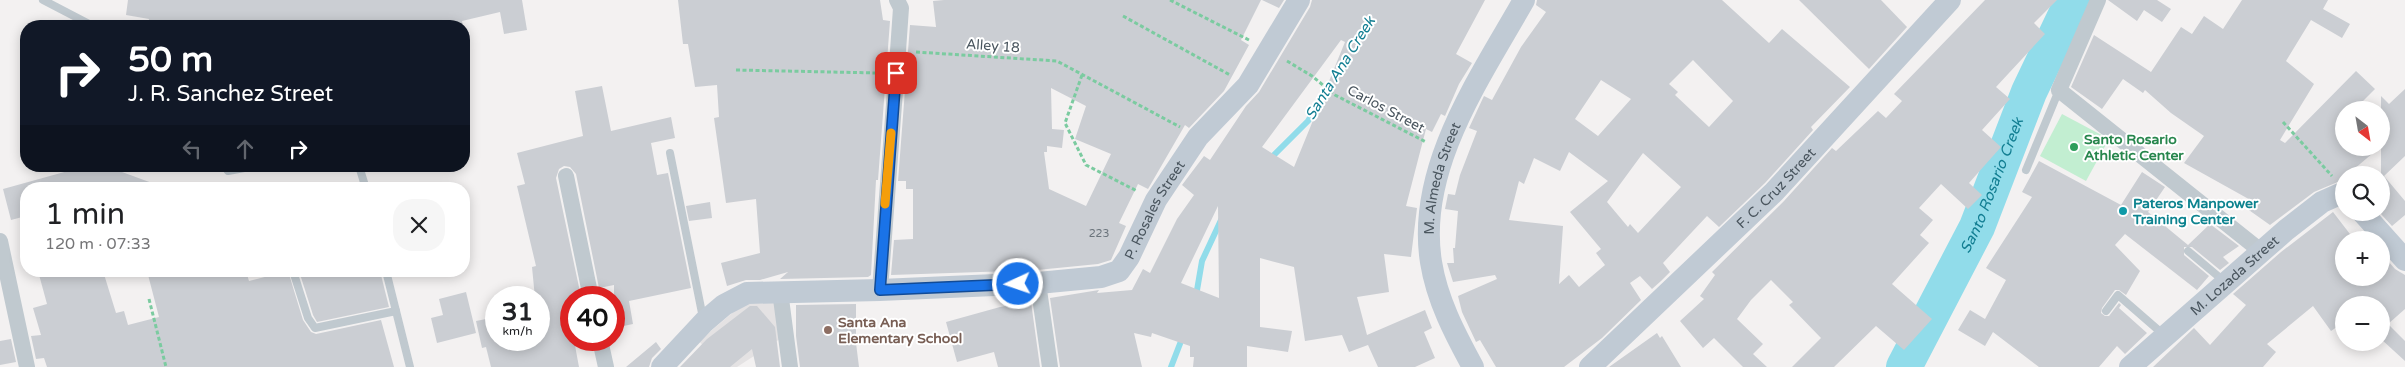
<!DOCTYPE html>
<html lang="en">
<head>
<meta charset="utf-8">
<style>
	body { margin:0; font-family:"Varela Round",sans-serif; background:#f6f6f6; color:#202124; height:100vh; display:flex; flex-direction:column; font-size:19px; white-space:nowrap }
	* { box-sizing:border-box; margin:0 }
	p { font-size:16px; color:#757577 }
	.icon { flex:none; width:28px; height:28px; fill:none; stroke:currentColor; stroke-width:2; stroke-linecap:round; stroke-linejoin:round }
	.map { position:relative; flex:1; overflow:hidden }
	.panel { position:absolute; left:20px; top:182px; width:450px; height:95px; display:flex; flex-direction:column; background:#fff; border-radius:20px; box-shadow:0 2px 12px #0003 }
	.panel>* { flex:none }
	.hud { position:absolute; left:20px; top:20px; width:450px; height:152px; border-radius:20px; box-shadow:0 2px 12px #0003; background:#111827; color:#fff; overflow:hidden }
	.needle { width:32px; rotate:149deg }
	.fabs { position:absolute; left:2335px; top:101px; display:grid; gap:10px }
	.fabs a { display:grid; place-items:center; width:55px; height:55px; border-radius:50%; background:#fff; box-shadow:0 2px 12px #0003; font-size:25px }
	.speed { position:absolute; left:485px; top:286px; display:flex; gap:10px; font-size:25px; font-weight:700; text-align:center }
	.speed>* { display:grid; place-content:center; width:65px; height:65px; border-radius:50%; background:#fff; box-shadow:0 2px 12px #0003; line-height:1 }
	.speed small { font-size:12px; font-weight:400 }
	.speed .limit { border:8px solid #d22; background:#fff; color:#111 }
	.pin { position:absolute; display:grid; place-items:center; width:42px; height:42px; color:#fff; margin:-21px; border-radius:10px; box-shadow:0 2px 8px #0006 }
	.me { position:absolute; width:55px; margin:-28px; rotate:267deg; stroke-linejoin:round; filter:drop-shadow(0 0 4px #0008) }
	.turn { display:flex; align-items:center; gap:18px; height:105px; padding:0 25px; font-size:22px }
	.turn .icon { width:65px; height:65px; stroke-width:2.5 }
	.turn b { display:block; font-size:35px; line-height:42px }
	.lanes { display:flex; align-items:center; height:48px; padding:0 25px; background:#0003; justify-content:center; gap:25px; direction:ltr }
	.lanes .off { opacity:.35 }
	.round { display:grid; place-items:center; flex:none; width:52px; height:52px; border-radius:20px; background:#f6f6f6 }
	.overview { display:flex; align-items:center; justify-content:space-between; height:85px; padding:0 25px }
	h1 { font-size:30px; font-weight:600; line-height:38px }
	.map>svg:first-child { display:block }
</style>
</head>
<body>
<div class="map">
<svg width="2405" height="367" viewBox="0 0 2405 367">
	<rect width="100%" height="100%" fill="#f3f1f1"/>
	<polygon fill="#e4e2e3" points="777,295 783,337 737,367 721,367 699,341 750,298"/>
	<polygon fill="#c2eed1" points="2062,114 2109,139 2086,181 2040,156"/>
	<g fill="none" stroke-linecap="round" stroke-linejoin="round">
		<g stroke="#91dcea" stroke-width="6">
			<polyline points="1269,160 1308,121 1326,91"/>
			<polyline points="1196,296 1202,261 1222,218"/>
			<polyline points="1171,367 1183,336"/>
		</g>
		<path stroke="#91dcea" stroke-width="36" id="s1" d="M 1904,367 L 1977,227 L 2029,92 L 2073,0"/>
	</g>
	<g fill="#cbced3" fill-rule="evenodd">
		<polygon points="128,0 522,0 527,30 504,34 500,12 462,21 463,26 170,26 148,24 149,19 126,15"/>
		<polygon points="678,0 880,0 883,20 890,21 878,180 876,180 871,275 868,277 780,279 788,272 760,280 746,280 727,286 721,263 760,253 756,199 726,203 714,118 719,117 717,85 695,87 688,44 683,44"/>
		<path d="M 944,0 L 1261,0 L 1241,40 L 1249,45 L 1224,91 L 1189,128 L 1185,125 L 1148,189 L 1138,184 L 1119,223 L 1126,226 L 1111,260 L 1098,264 L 1037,270 L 891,275 L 894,240 L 913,239 L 913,189 L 906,189 L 906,181 L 898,181 L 910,25 L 936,27 L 933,1 ZM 1051,88 L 1086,106 L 1075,139 L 1111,154 L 1086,206 L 1049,189 L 1044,152 L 1047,152 L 1047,146 L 1062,148 L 1064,130 L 1052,129 Z"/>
		<polygon points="1262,0 1284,0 1279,8"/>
		<path d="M 1312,0 L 1485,0 L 1456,54 L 1472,63 L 1459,84 L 1445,116 L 1441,114 L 1432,132 L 1426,129 L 1406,206 L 1417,208 L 1411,257 L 1384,254 L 1389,292 L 1357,297 L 1367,335 L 1425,310 L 1432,328 L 1424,332 L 1435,358 L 1415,367 L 1378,367 L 1368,345 L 1349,352 L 1342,335 L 1305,341 L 1294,267 L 1260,258 L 1260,327 L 1292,331 L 1288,352 L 1247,346 L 1247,367 L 1193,367 L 1194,357 L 1190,357 L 1190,346 L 1152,333 L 1151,337 L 1134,333 L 1142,367 L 1060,367 L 1050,298 L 1099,290 L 1097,293 L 1132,290 L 1143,269 L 1150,273 L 1177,219 L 1194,195 L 1182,185 L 1204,156 L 1210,160 L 1246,106 L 1259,92 L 1310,7 ZM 1341,40 L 1345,42 L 1294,167 L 1262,147 ZM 1218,206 L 1219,298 L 1181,283 Z"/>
		<path d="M 1537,0 L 1722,0 L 1769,43 L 1782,29 L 1850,87 L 1811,127 L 1813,130 L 1765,183 L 1719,227 L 1707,216 L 1663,263 L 1670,272 L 1661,281 L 1652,289 L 1640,276 L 1630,283 L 1641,300 L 1602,338 L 1564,367 L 1496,367 L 1480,340 L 1476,342 L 1462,312 L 1458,296 L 1497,279 L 1495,275 L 1453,282 L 1447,263 L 1454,263 L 1453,248 L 1455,248 L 1458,211 L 1445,209 L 1448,194 L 1455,195 L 1460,175 L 1477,131 L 1469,128 L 1483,98 L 1484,96 L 1492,100 L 1521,47 L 1546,12 L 1536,5 ZM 1693,60 L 1733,101 L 1709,127 L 1675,95 L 1678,92 L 1669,84 ZM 1601,80 L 1631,99 L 1598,136 L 1575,119 ZM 1569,152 L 1608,181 L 1570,212 L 1601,249 L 1596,253 L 1605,265 L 1579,287 L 1569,275 L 1559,284 L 1563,226 L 1509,220 L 1519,181 L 1524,184 L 1534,158 L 1560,171 ZM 1643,153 L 1681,187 L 1638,233 L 1630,224 L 1628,227 L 1607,202 Z"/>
		<polygon points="1799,0 1881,0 1907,27 1869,69"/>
		<polygon points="1985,0 2057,0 2034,23 2045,34 1996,87 2010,99 1982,130 2001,147 1969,183 1982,195 1968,209 1941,184 1919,208 1933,220 1920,235 1929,243 1892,284 1932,319 1904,350 1876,326 1834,367 1792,367 1821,338 1789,305 1793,302 1771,280 1751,300 1737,319 1763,344 1753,354 1767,367 1743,367 1714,338 1703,348 1680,321 1704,299 1700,296 1715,275 1712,272 1784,201 1832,148 1836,151 1878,111 1886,118 1902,101 1894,94"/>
		<polygon points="2108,0 2157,0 2171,9 2162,22 2144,10 2137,21"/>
		<polygon points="2242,0 2328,0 2323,9 2350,24 2342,38 2311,20 2286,61 2314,84 2280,140 2285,143 2356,71 2375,89 2354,110 2344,110 2344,148 2379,148 2347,175 2344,175 2340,181 2314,192 2270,225 2246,208 2254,202 2184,163 2204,136 2171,113 2145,90 2143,93 2123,79 2102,109 2071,87 2094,35 2151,72 2181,27 2192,34 2204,16 2223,29"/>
		<polygon points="602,86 611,131 671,117 675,138 651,143 657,175 668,173 691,288 629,301 633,324 614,328 614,285 599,288 576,174 570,167 564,166 559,169 556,178 580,292 579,298 571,298 571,305 568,305 571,340 574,340 579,367 491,367 486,347 482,348 476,321 496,317 496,340 539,340 539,298 535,298 532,267 536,266 517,186 525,184 517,153 583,136 575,91"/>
		<polygon points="2405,89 2405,156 2384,176 2405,201 2405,215 2392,226 2381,214 2381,96 2389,104"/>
		<polygon points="2039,161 2121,205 2142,172 2165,187 2148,212 2188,245 2210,224 2239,246 2223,257 2229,263 2220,270 2192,247 2184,247 2184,255 2209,276 2197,290 2125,234 2115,245 2140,271 2126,295 2119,290 2115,290 2102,308 2101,313 2105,316 2109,316 2119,303 2121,305 2119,308 2147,333 2125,354 2117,346 2099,367 2039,367 1993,332 1985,346 1958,330 1970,310 1985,319 2006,280 1986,268 2032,197 2022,192"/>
		<polygon points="86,166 121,166 122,172 163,187 163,189 26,189 26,216 11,220 3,189"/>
		<polygon points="710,202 712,218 689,221 686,206"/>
		<polygon points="2333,212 2353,238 2361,231 2369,240 2344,240 2344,278 2381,278 2381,253 2395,269 2405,275 2405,309 2388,324 2405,341 2405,361 2381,339 2381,305 2344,305 2344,322 2331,331 2313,306 2267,344 2276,352 2263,367 2153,367 2194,328 2210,345 2246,305 2233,294 2281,252"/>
		<polygon points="38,271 103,271 116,313 124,311 128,325 159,317 147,271 246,271 249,281 288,271 303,320 311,332 316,334 381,320 394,367 47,367 44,358 36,359 31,336 41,335 33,308 47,304"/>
		<polygon points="299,271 380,271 389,307 317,322 313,315"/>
		<polygon points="466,292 476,333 437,343 431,318 443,315 439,299"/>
		<polygon points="1031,302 1040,367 998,367 994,352 957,362 946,322 1000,307"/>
		<polygon points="856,304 856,343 859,367 800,367 796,336 796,305"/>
		<polygon points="750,306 757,306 775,327 780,367 756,367 752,349 730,367 680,367 707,339"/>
		<polygon points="1657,333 1660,338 1662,336 1681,367 1609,367"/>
		<polygon points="11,339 16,362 0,365 0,341"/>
		<polygon points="656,342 661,349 652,358 649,367 626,367"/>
	</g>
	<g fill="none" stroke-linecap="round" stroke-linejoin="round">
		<g stroke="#7bcba0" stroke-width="3" stroke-dasharray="4 2.5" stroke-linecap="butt">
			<polyline points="1170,0 1251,41"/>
			<polyline points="1123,16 1230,75"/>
			<polyline points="916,52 1057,61 1180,127"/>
			<polyline points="1287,61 1312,76 1335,95 1426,142"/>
			<polyline points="736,70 878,73"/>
			<polyline points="1082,75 1065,123 1086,165 1137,191"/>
			<polyline points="2283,122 2332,176"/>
			<polyline points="149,299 166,367"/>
		</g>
		<g stroke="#c0c9cf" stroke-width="8">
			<polyline points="43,0 93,26"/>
			<polyline points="670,153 703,318"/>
			<polyline points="224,166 228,171 256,166"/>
			<polyline points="359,166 366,189"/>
			<polyline points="2026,170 2059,90"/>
			<polyline points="2188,251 2225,282"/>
			<polyline points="293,271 308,318 315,328 396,311"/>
			<polyline points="386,271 410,367"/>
			<polyline points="2106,311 2118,295 2164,335"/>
		</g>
		<g stroke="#c0c9cf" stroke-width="16">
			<polyline points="2098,0 2059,90 2262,252"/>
			<polyline points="566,176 591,298"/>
			<polyline points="0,241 27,367"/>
			<polyline points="1038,283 1050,367"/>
			<polyline points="880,290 898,51 901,8 897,0"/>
			<polyline points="780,291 790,367"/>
			<polyline points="600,340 606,367"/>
		</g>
		<g stroke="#c0cad4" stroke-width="22">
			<polyline points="2362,212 2405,260"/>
			<path id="s2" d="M 662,367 L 704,322 L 724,305 L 747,293 L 880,290 L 1038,283 L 1101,277 L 1119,271 L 1129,257 L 1156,200 L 1198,137 L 1248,85 L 1299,0"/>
			<path id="s3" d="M 1473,367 C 1455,334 1437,300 1431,262 C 1416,168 1480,78 1524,0"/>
			<path id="s4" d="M 1590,367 L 1774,192 L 1950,0"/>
			<path id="s5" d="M 2130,367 L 2286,230 L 2322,202 L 2340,194 L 2344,196"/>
		</g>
	</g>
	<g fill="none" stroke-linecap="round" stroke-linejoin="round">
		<g stroke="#114b97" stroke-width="12">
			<polyline id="route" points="896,73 880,290 1018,284"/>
		</g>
		<use href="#route" stroke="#1a73e8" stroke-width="9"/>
		<polyline stroke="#f59e0b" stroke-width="9" points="885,204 891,133"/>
	</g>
	<circle fill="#2e9e5b" stroke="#fff" stroke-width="2" cx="2074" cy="147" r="5"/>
	<circle fill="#0f9aa8" stroke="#fff" stroke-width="2" cx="2123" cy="211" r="5"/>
	<circle fill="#8d6e63" stroke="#fff" stroke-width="2" cx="828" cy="330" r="5"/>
	<g text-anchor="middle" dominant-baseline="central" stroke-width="4" stroke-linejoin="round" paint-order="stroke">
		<g font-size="11" fill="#6a737b">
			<text x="1099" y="233">223</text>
		</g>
		<g font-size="14" fill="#49555e" stroke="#fff">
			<text transform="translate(993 46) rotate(4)">Alley 18</text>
			<text transform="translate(1386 109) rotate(28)">Carlos Street</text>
			<text stroke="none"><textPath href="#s3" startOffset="199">M. Almeda Street</textPath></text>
			<text stroke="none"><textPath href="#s4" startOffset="258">F. C. Cruz Street</textPath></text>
			<text stroke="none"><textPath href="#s2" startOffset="558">P. Rosales Street</textPath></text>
			<text stroke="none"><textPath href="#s5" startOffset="139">M. Lozada Street</textPath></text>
		</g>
		<g font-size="14" font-weight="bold" fill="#27864d" stroke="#fff" text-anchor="start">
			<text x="2084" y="139">Santo Rosario<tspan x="2084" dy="16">Athletic Center</tspan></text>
		</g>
		<g font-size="14" font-weight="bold" fill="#0d838f" stroke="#fff" text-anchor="start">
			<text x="2133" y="203">Pateros Manpower<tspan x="2133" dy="16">Training Center</tspan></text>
		</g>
		<g font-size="14" font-weight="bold" fill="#785e54" stroke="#fff" text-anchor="start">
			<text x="838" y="322">Santa Ana<tspan x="838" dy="16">Elementary School</tspan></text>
		</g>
		<g font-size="15" font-style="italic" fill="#127e92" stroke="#fff">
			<text transform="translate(1340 68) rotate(-58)">Santa Ana Creek</text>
			<text stroke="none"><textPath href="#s1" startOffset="202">Santo Rosario Creek</textPath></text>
		</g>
	</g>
</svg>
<div class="fabs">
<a><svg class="needle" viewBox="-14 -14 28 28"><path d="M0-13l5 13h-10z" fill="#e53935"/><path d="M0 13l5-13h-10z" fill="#757577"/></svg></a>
<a><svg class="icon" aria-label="search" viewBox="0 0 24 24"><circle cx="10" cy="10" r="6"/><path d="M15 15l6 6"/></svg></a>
<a>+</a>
<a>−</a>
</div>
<div class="speed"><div>31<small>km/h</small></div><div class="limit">40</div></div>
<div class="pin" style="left:896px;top:73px;background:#d93025"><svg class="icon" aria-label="arrive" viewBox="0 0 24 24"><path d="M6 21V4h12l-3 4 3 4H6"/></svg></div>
<svg class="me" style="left:1018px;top:284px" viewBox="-20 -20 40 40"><circle r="17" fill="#1a73e8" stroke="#fff" stroke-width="3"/><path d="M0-11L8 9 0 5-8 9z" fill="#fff"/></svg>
<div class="hud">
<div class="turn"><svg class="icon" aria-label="right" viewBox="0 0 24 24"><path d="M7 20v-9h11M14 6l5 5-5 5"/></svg><div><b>50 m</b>J. R. Sanchez Street</div></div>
<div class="lanes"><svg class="icon off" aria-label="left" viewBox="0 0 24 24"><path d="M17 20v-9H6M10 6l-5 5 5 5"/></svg><svg class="icon off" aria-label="ahead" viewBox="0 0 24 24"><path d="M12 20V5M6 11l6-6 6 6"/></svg><svg class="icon" aria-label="right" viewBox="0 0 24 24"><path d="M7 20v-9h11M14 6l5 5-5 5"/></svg></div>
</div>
<section class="panel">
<div class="overview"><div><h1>1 min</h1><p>120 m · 07:33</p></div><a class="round"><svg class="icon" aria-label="close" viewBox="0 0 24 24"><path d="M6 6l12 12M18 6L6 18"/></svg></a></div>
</section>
</div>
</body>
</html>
